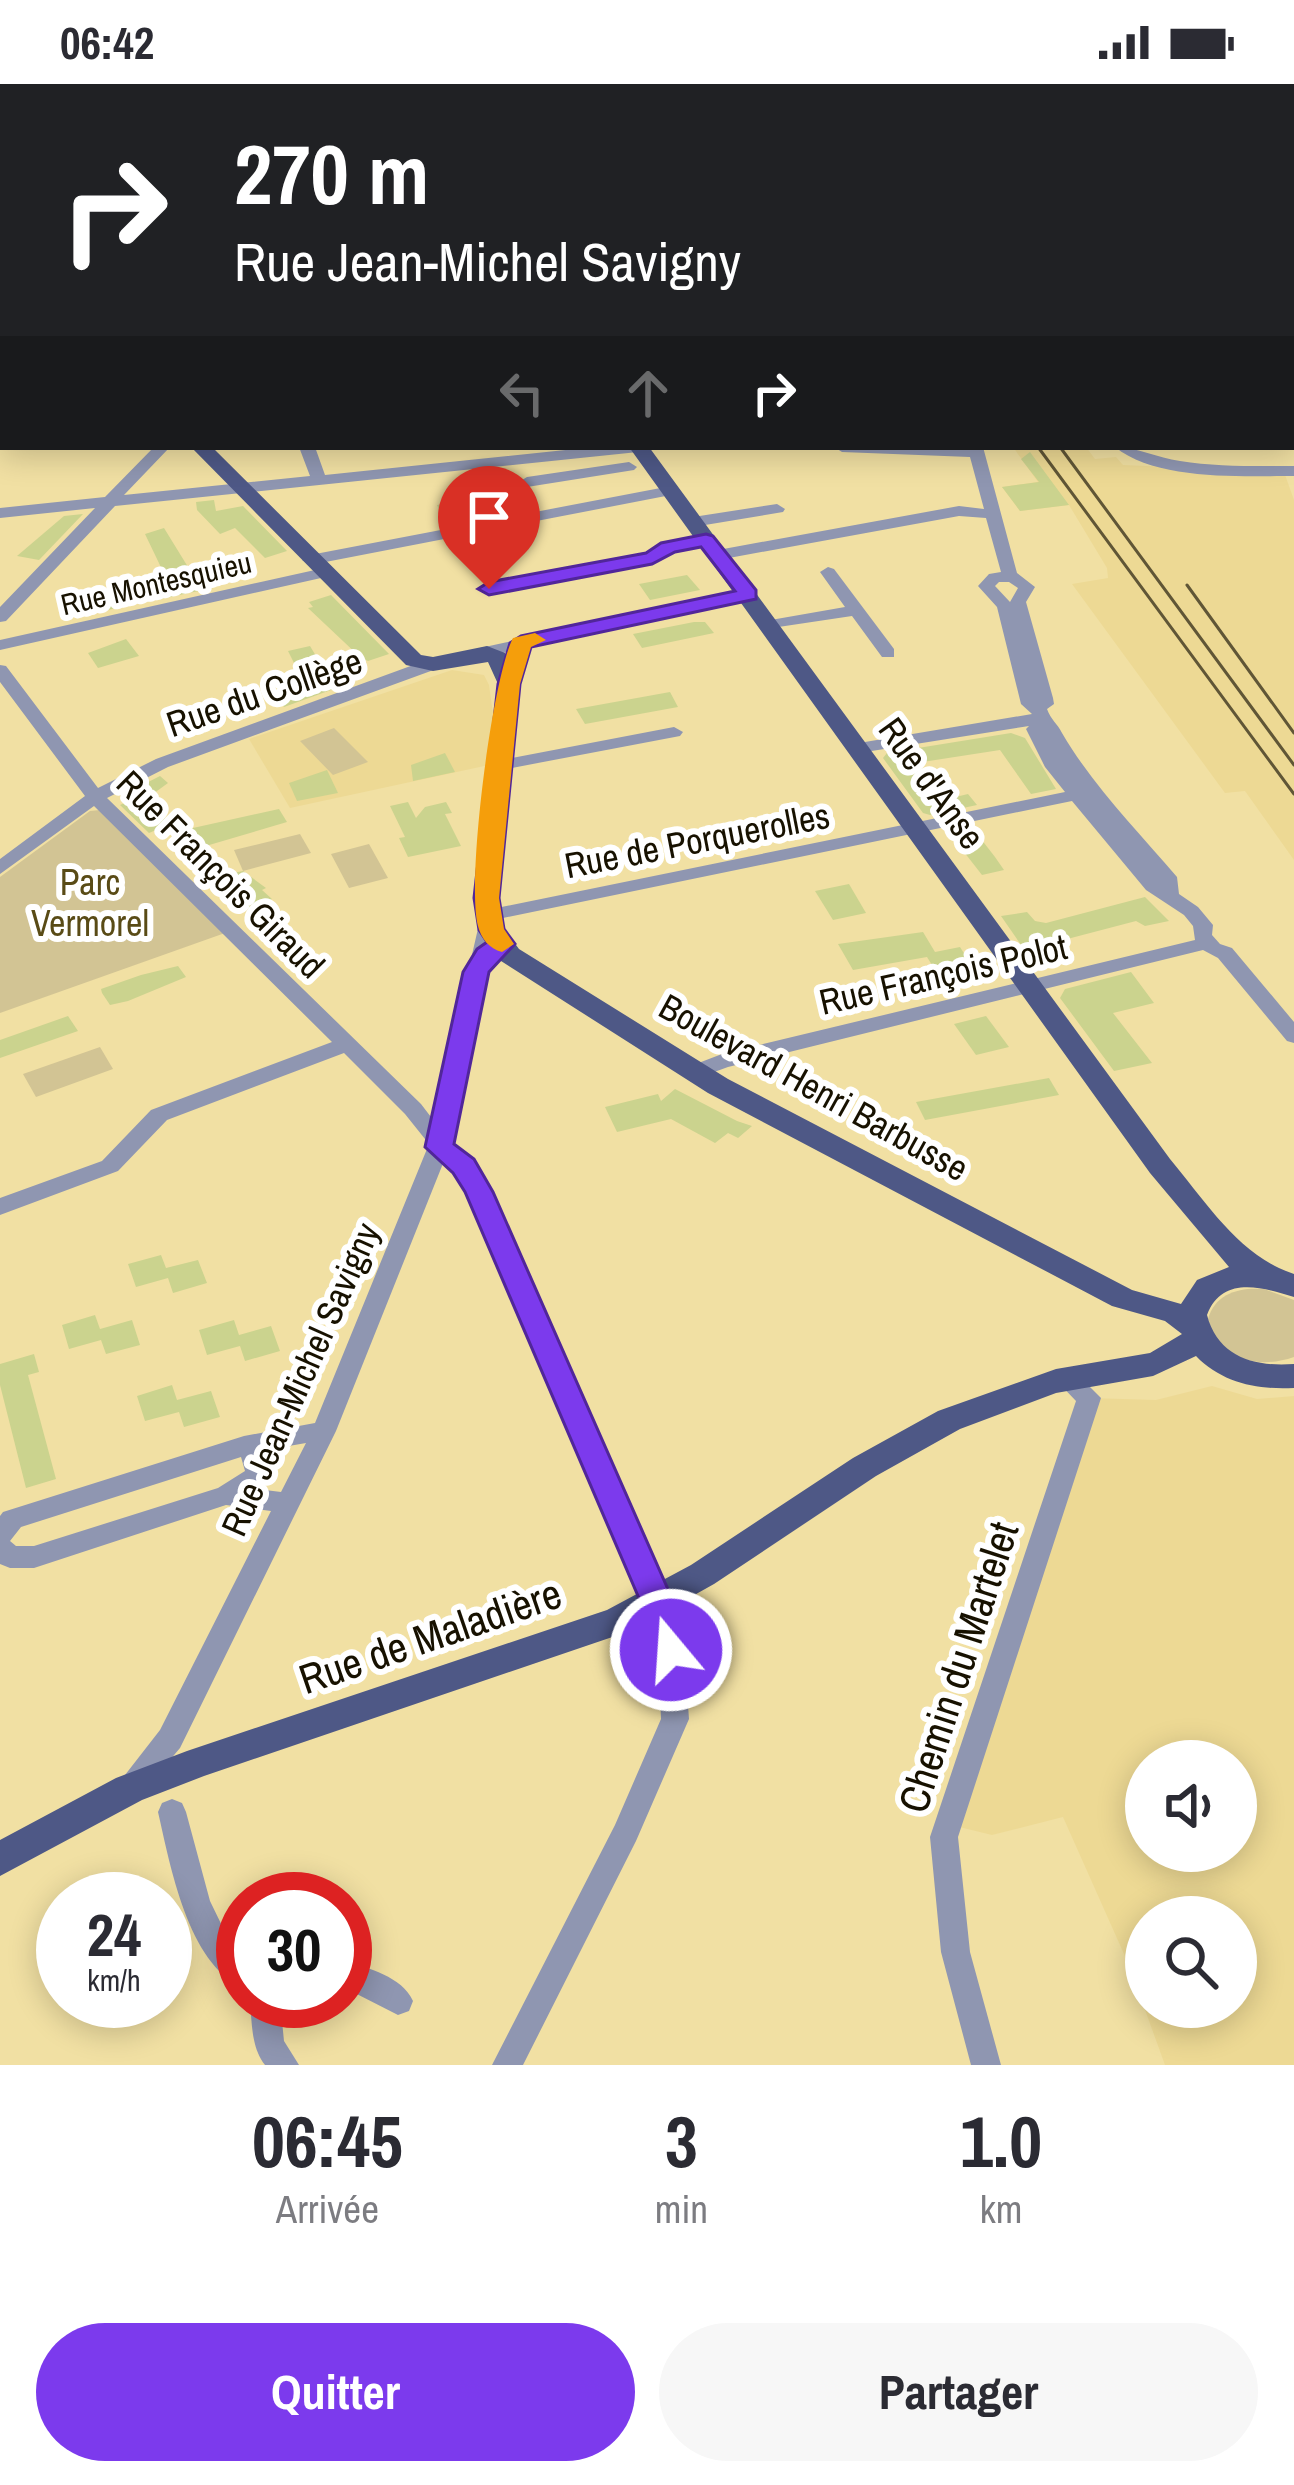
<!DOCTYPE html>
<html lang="fr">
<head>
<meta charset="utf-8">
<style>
	body { margin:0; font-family:"Archivo Narrow",sans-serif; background:#f7f7f7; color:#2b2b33; height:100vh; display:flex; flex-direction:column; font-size:45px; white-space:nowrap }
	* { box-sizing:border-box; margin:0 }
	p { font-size:39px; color:#7c7c81 }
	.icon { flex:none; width:66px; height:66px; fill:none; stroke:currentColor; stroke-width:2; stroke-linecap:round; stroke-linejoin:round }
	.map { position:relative; height:1981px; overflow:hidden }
	.drawer { display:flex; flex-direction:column; background:#fff; flex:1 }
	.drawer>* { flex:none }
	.guide { position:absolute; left:0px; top:0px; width:1296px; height:366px; box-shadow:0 6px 30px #0003; background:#202124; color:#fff; overflow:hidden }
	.controls { position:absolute; left:1125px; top:1656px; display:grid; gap:24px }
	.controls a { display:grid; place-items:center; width:132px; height:132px; border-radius:50%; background:#fff; box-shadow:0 6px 30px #0003; font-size:60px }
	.speed { position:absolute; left:36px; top:1788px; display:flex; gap:24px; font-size:60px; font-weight:700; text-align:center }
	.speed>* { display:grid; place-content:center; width:156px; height:156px; border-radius:50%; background:#fff; box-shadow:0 6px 30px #0003; line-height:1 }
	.speed small { font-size:30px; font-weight:400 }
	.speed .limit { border:18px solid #d22; background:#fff; color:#111 }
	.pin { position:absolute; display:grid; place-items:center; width:102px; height:102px; color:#fff; margin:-123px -51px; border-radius:50% 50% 50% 0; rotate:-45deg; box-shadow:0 0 12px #0007 }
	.pin .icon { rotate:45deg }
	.me { position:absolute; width:132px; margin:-66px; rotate:342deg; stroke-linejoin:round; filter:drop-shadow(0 0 9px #0008) }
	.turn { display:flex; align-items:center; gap:42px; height:252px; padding:0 36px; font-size:54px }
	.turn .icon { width:156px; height:156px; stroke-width:2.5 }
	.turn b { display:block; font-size:84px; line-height:102px }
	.lanes { display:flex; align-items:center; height:114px; padding:0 36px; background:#0003; justify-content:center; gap:60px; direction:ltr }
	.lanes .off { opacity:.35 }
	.eta { display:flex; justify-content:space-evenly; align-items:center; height:204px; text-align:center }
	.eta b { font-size:72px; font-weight:700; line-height:84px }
	.primary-button { display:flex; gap:24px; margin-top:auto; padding:24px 36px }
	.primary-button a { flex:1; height:138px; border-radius:72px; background:#7c3aed; color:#fff; font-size:48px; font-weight:700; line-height:138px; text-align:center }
	.primary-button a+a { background:#f7f7f7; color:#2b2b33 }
	.status { display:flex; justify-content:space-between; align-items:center; height:84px; padding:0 60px; background:#fff; direction:ltr }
	.status svg { height:33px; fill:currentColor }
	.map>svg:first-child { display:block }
</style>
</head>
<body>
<div class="status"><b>06:42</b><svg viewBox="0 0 49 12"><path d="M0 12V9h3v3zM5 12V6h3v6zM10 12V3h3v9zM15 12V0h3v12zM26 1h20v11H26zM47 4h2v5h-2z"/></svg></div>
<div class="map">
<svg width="1294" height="1981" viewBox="0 0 1294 1981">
	<rect width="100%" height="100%" fill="#f1e0a3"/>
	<g fill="#edd994" fill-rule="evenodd">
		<polygon points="1013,363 1086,363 1095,375 1116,373 1123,381 1284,388 1294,416 1294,776 1245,707 1225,709 1072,500 1108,494 1107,484 1069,421 1020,427 1002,403 1038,398"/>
		<polygon points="452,586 484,591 489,601 494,637 489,681 290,724 249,655"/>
		<path d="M 1212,1302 L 1257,1315 L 1294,1312 L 1294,1981 L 1165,1981 L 1128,1879 L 1063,1733 L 992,1751 L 947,1740 L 1089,1314 L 1156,1316 ZM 1146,1677 L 1236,1677 L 1236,1767 L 1146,1767 ZM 1146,1833 L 1236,1833 L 1236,1923 L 1146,1923 Z"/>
	</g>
	<g fill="#d2c494">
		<polygon points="334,644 368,678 333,691 300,657"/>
		<polygon points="100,726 225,849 0,929 0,793 90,727"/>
		<polygon points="300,750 311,769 243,787 234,766"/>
		<polygon points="369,760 388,794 349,804 331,770"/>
		<polygon points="100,963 113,985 36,1013 23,990"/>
		<path d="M 1264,1205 L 1294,1216 L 1294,1273 C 1256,1286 1219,1275 1208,1235 C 1215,1209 1240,1203 1264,1205 Z"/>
	</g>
	<g fill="#cbd38e">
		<polygon points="1030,368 1055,402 1069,421 1020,427 1002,403 1039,398 1021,375"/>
		<polygon points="515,407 524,421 444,436 437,421"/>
		<polygon points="214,416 216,427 243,422 287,467 265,474 235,444 220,450 197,426 196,418"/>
		<polygon points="83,430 39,476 17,472 64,432"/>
		<polygon points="164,444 188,483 225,472 236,472 245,481 206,492 213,504 69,534 64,523 169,500 145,450"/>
		<polygon points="687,491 700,506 650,516 639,500"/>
		<polygon points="331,511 389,570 368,577 361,574 308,524 313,523 309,518"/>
		<polygon points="694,538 705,538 714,549 642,564 633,550"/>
		<polygon points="126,555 139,572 98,584 88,569"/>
		<polygon points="310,562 331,597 349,591 353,598 284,623 279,614 307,605 288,567"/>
		<polygon points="670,608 678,623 585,640 576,625"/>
		<polygon points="1011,649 1025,654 1056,705 1031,710 1000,666 916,679 943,716 968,710 977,721 930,731 923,729 883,674 887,669"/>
		<polygon points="445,669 455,688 413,697 411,681"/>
		<polygon points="327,686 338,709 297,717 289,699"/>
		<polygon points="160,692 168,699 146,715 170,740 149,749 120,721 129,717 121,712"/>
		<polygon points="408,718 416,734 425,723 446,718 452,729 445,730 461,762 408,773 399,754 405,753 390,722"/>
		<polygon points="279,725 287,738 199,764 183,765 175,748"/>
		<polygon points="974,746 995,773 1004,786 982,791 950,750"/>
		<polygon points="243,787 266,804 262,806 272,815 250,824 219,792"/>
		<polygon points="849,800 866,829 833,836 815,807"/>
		<polygon points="1145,813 1169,837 1145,842 1136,837 1052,859 1056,864 1028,871 1001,832 1027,828 1035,837 1046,839"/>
		<polygon points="923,848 935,868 960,863 977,890 942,897 927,873 853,886 838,860"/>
		<polygon points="178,882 186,893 128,917 110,921 102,909 101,905 141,891"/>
		<polygon points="1131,888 1154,919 1113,929 1152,979 1114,987 1060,914 1065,905"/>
		<polygon points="68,932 78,947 0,974 0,956"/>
		<polygon points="986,932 1009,963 976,971 954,940"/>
		<polygon points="1049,994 1059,1011 925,1036 916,1018"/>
		<polygon points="675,1005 737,1037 752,1042 738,1054 728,1049 715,1059 671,1035 617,1048 605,1023 658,1010 661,1017"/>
		<polygon points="161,1171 166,1184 198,1176 207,1199 173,1209 168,1194 136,1203 128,1180"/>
		<polygon points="95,1231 100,1245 132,1236 140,1261 106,1270 101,1256 69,1265 62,1241"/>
		<polygon points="234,1236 239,1251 271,1242 280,1267 245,1277 240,1262 207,1271 199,1246"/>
		<polygon points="34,1270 39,1288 28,1291 56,1395 26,1404 0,1301 0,1280"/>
		<polygon points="172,1301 177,1316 211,1307 220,1333 184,1343 179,1328 145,1337 137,1312"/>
	</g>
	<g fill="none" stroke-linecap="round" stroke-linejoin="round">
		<g fill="#8f96b1" fill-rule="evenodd">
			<polygon points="217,0 248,0 244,3 213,3"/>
			<polygon points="303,0 315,0 317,3 305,3"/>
			<polygon points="472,0 485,0 487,3 474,3"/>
			<polygon points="557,0 570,0 572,3 559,3"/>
			<polygon points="695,0 708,0 710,3 697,3"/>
			<polygon points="811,0 824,0 826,3 813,3"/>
			<polygon points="908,0 921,0 924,3 911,3"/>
			<polygon points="959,0 972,0 974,3 961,3"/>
			<polygon points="1087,0 1100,0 1103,3 1090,3"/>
			<polygon points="1264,0 1277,0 1280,3 1267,3"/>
			<polygon points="3,44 3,52 0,53 0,45"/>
			<rect x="1293" y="45" width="1" height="8"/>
			<rect x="1293" y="75" width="1" height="8"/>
			<polygon points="1293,100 1294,100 1293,111"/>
			<rect x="1293" y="140" width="1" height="8"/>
			<polygon points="3,164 3,172 0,173 0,165"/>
			<rect x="1293" y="203" width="1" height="8"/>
			<rect x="1293" y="221" width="1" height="8"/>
			<rect x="1293" y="278" width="1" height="8"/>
			<polygon points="154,363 170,363 124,411 310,392 299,363 315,363 325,391 594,363 646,363 638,368 115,422 6,537 0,538 0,523 95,424 0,434 0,424 105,413"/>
			<path d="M 834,363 L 983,363 L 1017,489 L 1035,503 L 1026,518 L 1053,614 L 1054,620 L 1047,625 C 1051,636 1057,639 1062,649 C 1093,702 1137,746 1177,793 L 1179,810 L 1198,823 L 1213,841 L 1212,851 L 1220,860 L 1232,864 L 1294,938 L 1294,959 L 1287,957 L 1218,874 L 1203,866 L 728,983 L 695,995 L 688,993 L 685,988 L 688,983 L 722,970 L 1195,856 L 1193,842 L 1184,831 L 1146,806 L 1072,717 L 498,835 L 451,1057 L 490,1108 L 670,1519 L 684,1566 L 689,1635 L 636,1757 L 523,1981 L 492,1981 L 615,1741 L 661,1635 L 658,1566 L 644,1519 L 469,1109 L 444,1077 L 336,1347 L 180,1664 L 142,1709 L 132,1712 L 122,1709 L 118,1700 L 160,1646 L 271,1427 L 226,1421 L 34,1484 L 10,1484 L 0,1480 L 0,1432 L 3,1428 L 244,1352 L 315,1339 L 429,1060 L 405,1030 L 344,969 L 167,1036 L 118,1087 L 0,1131 L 0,1114 L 102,1077 L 151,1026 L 332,958 L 94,722 L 0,790 L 0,775 L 85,712 L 0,598 L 0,581 L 6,582 L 98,704 L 156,675 L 427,576 L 439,576 L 439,584 L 168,683 L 107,714 L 421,1020 L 434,1037 L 482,827 L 1065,708 L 1045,683 L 1026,645 L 1029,642 L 859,669 L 850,664 L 859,659 L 1032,630 L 1021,620 L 997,523 L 978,502 L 989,490 L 1001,488 L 986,434 L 959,432 L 718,476 L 710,471 L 718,466 L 959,422 L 984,425 L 970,373 L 842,368 ZM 999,498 L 1009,498 L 1018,504 L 1010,518 L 995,502 ZM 306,1359 L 281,1408 L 257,1405 L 270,1392 L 266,1366 ZM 241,1373 L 245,1387 L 218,1404 L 34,1462 L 16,1462 L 10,1457 L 21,1443 Z"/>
			<path d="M 1115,363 C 1138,363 1157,374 1180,377 C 1217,383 1256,382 1294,382 L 1294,392 C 1242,392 1157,397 1115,363 Z"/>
			<polygon points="629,378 637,383 634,386 527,403 519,398 527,393"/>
			<polygon points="671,402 679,407 676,410 310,481 302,476 310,471"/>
			<polygon points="777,420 785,425 783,428 693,443 685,438 693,433"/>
			<polygon points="706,451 712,453 712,459 673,467 652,479 489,510 481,505 489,500 647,470 662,460"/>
			<polygon points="828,483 834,485 894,565 894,573 882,573 852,532 765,545 765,537 845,523 820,488"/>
			<polygon points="324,484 330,486 330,492 0,566 0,556"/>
			<polygon points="749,506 757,511 755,514 480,574 471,569 480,564"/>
			<polygon points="674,643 683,648 680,652 501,686 492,681 501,676"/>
			<polygon points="1066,1285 1074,1287 1101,1314 958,1753 970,1868 1001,1981 971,1981 941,1868 930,1753 1076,1317 1054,1294 1058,1287"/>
			<path d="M 172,1715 L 182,1719 L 186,1728 L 210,1817 L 226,1850 L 243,1870 L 243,1903 C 188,1881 170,1780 158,1728 L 162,1719 Z"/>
			<path d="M 345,1876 C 368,1885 402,1892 413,1917 L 409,1927 L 398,1931 L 345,1904 Z"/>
			<path d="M 250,1917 L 280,1917 L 284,1957 L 299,1981 L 265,1981 C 251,1963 252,1939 250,1917 Z"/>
		</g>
		<g fill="#4e5886" fill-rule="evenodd">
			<polygon points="0,0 14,0 16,3 3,6"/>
			<polygon points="384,0 400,0 403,3 387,3"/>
			<rect x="0" y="326" width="3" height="12"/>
			<path d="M 191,363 L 212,363 L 421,571 L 433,573 L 487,562 L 505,569 L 520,600 L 499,814 L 504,845 L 519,865 L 728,995 L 1132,1206 L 1181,1220 L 1197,1196 L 1229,1183 L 1150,1089 L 629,363 L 649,363 L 1170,1075 C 1207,1119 1239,1172 1294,1190 L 1294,1213 C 1262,1203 1222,1191 1207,1231 C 1218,1273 1254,1283 1294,1280 L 1294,1304 C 1258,1306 1222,1299 1196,1272 L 1153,1292 L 1056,1309 L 960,1345 L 876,1392 L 714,1500 L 630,1547 L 204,1692 L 142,1716 L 0,1792 L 0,1756 L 116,1694 L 187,1667 L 607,1526 L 691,1481 L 853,1374 L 938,1327 L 1056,1285 L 1150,1269 L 1182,1250 L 1165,1237 L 1112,1222 L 708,1009 L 501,877 L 479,846 L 475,814 L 498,600 L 488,578 L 433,587 L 406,581 Z"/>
		</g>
		<g stroke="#605636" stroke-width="3">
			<polyline points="1038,363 1294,710"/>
			<polyline points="1060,363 1294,681"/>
			<polyline points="1187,501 1294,649"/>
		</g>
	</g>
	<polygon fill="#7c3aed" stroke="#51269a" stroke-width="3" points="706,450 713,452 756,506 756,515 531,563 520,600 499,814 504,845 515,860 489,888 454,1060 474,1075 493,1108 674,1519 689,1566 684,1576 671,1580 659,1576 641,1519 465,1108 453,1089 425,1063 463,888 477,865 487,858 479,846 474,814 498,600 510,559 521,552 735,507 701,463 675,468 652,480 489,511 478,505 489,498 646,469 661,459"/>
	<path fill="#f59e0b" d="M 535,549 L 546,556 L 531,563 L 520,600 L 499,814 L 504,845 L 514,860 L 502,868 C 489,865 481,854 478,842 C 466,797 492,595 513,554 Z"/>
	<g text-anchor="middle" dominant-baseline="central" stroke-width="12" stroke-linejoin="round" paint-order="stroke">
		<g font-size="30" fill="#171100" stroke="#fff">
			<text transform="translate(156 499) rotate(-13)">Rue Montesquieu</text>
		</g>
		<g font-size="36" fill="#171100" stroke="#fff">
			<text transform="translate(264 608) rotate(-19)">Rue du Collège</text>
			<text transform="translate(932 699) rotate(54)">Rue d'Anse</text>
			<text transform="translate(697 756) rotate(-11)">Rue de Porquerolles</text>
			<text transform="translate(221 790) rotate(45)">Rue François Giraud</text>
			<text transform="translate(943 890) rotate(-13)">Rue François Polot</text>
			<text transform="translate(814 1003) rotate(29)">Boulevard Henri Barbusse</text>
			<text transform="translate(300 1295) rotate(-66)">Rue Jean-Michel Savigny</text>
		</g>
		<g font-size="36" fill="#594b16" stroke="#fff">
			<text x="90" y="798">Parc<tspan x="90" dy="41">Vermorel</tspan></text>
		</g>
		<g font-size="42" fill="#171100" stroke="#fff">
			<text transform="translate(430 1552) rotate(-19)">Rue de Maladière</text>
			<text transform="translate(958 1583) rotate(-72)">Chemin du Martelet</text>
		</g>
	</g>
</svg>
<div class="controls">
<a><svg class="icon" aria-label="sound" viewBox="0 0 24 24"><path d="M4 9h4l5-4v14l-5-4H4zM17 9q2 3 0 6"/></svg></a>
<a><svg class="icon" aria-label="search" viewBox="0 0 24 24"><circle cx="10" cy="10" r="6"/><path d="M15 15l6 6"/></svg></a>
</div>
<div class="speed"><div>24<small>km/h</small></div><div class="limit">30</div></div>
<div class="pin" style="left:489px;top:505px;background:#d93025"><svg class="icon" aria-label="arrive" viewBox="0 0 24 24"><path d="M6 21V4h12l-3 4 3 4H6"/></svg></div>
<svg class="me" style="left:671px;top:1566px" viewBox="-20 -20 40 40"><circle r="17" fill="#7c3aed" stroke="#fff" stroke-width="3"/><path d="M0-11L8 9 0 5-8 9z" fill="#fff"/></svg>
<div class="guide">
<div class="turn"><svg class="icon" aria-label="right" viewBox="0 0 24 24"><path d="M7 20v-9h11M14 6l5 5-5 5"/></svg><div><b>270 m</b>Rue Jean-Michel Savigny</div></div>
<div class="lanes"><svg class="icon off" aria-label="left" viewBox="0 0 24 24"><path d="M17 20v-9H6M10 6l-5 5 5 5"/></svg><svg class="icon off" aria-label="ahead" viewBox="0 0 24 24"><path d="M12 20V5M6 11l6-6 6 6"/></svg><svg class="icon" aria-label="right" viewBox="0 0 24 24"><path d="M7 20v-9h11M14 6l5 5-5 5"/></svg></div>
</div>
</div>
<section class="drawer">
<div class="eta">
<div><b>06:45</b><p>Arrivée</p></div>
<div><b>3</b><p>min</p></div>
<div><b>1.0</b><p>km</p></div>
</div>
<div class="primary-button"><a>Quitter</a><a>Partager</a></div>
</section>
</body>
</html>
